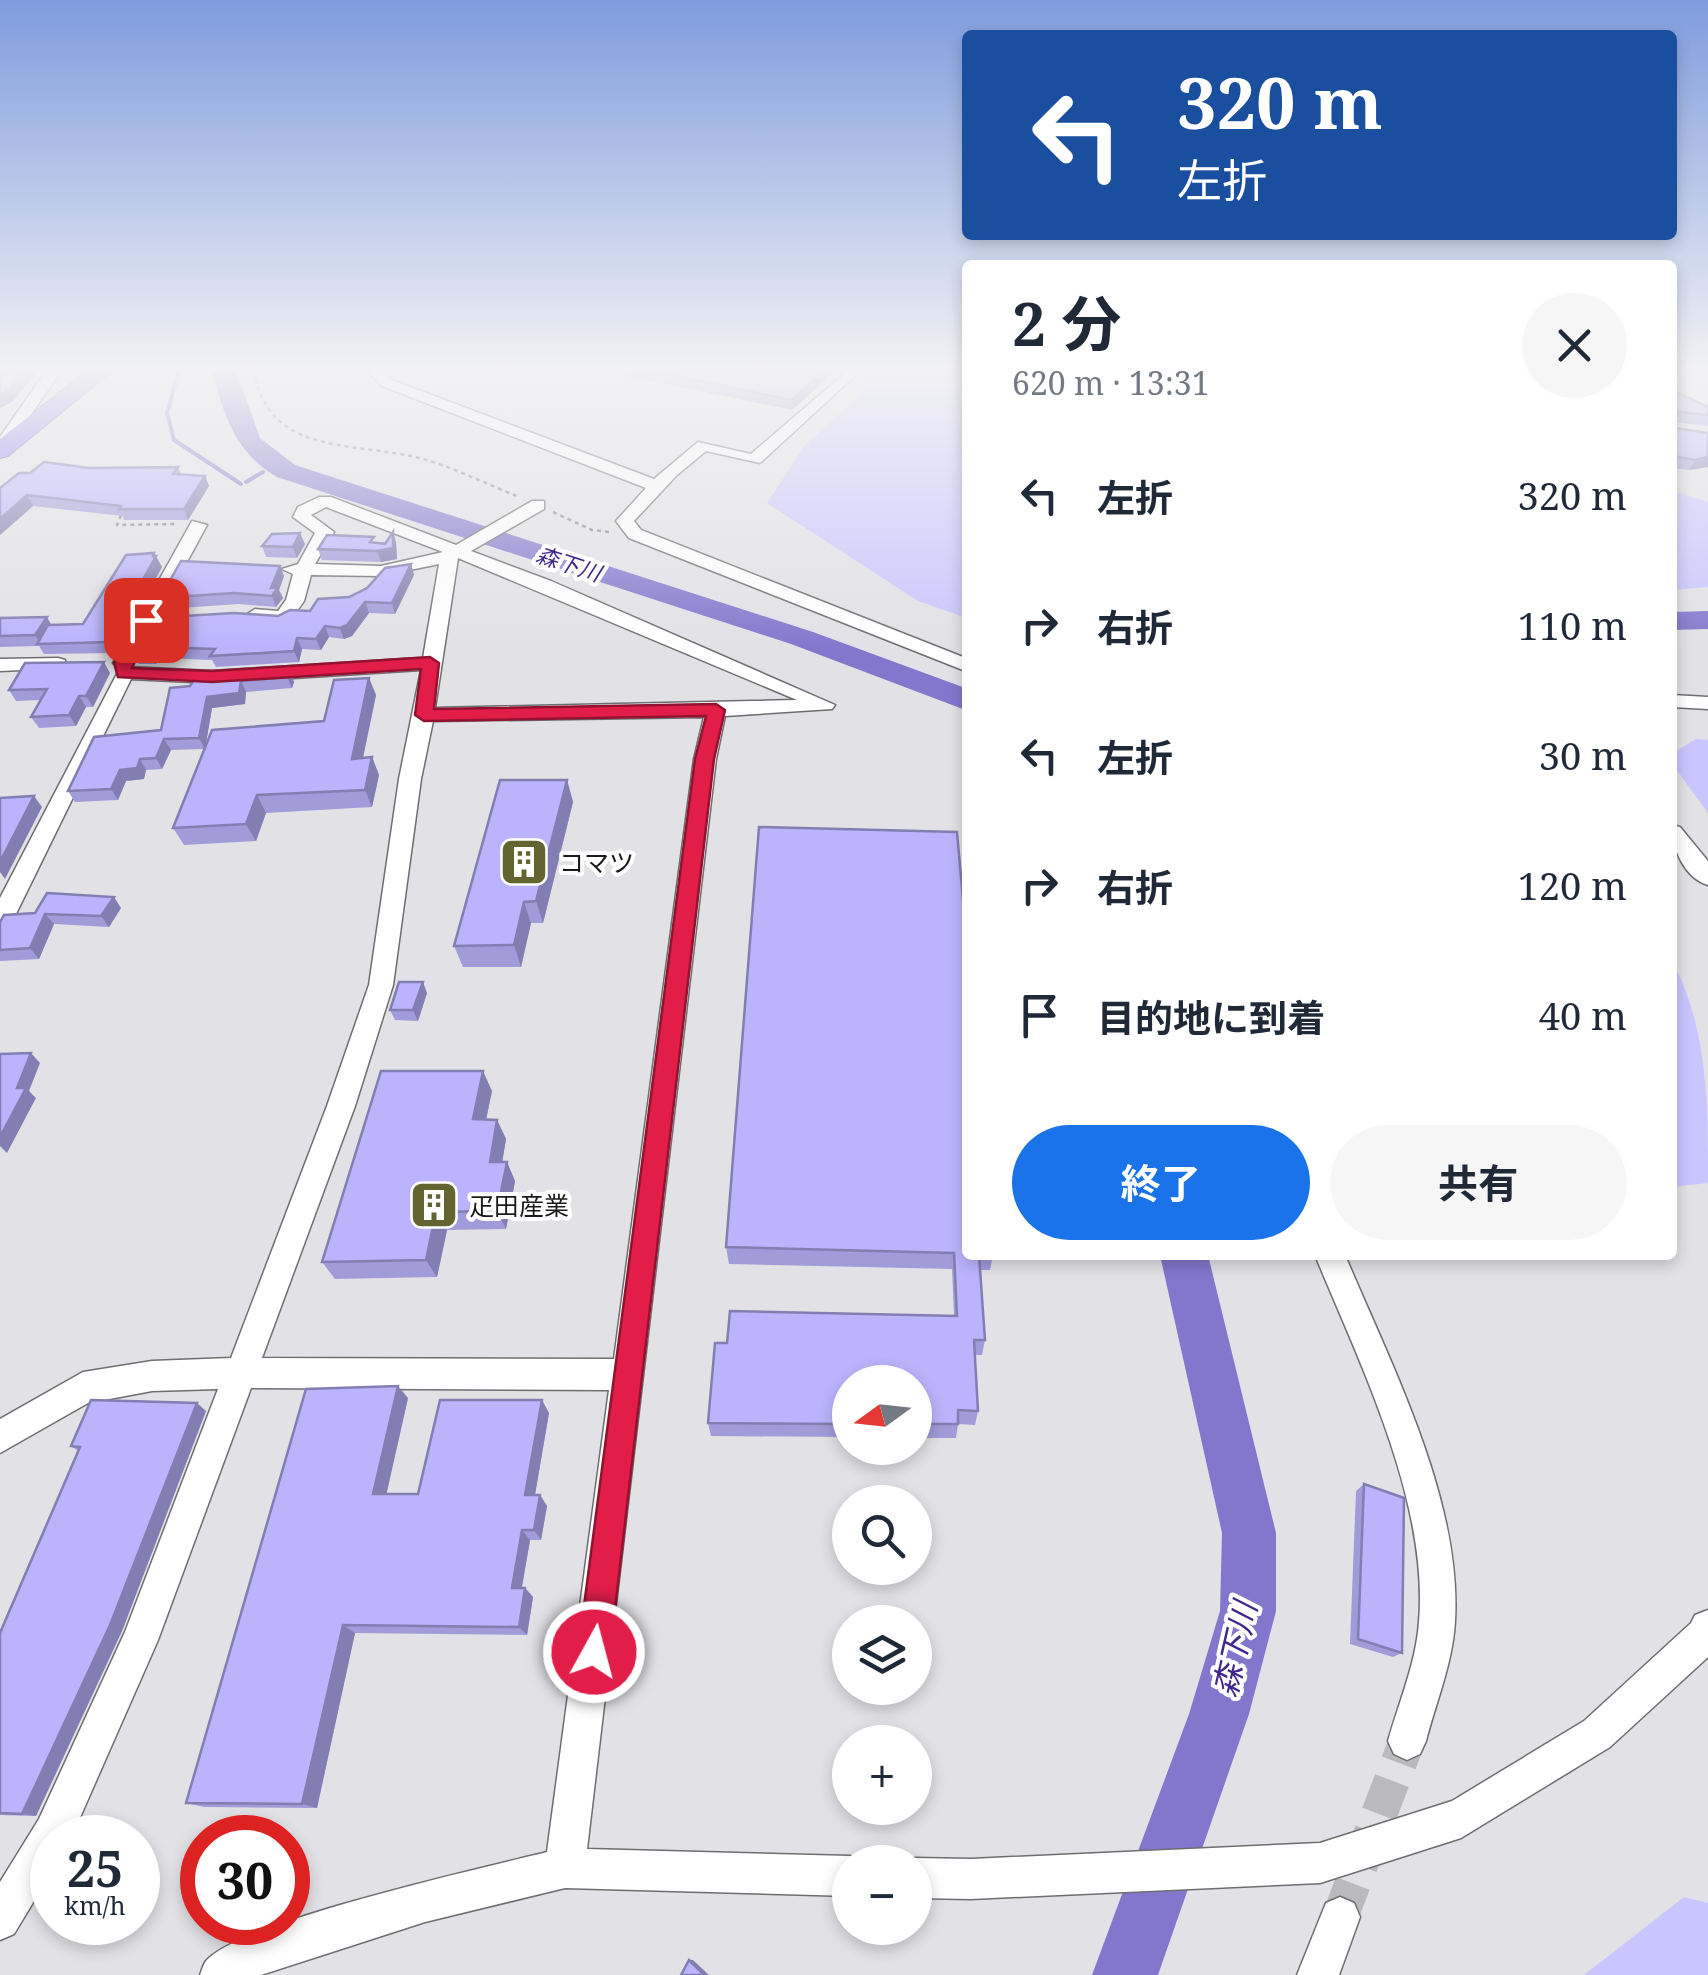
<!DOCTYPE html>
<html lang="ja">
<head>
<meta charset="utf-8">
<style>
	body { margin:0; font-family:"Noto Serif","Noto Sans JP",serif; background:#f6f6f7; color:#1f2937; height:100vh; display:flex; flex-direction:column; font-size:38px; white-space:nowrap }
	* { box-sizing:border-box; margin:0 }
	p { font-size:32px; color:#747a83 }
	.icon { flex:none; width:55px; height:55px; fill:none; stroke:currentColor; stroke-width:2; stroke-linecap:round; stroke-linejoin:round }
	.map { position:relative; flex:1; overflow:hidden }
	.drawer { position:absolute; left:962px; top:260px; width:715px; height:1000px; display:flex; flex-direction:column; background:#fff; border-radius:10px; box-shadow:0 5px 15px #0003 }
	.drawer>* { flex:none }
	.banner { position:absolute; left:962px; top:30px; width:715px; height:210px; border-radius:10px; box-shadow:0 5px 15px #0003; background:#1a4fa0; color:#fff; overflow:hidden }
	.needle { width:65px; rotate:255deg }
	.fabs { position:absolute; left:832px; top:1365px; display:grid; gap:20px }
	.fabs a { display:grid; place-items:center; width:100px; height:100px; border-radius:50%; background:#fff; box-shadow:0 5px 15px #0003; font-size:50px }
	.speed { position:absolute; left:30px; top:1815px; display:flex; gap:20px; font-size:50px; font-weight:700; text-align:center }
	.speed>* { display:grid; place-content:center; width:130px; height:130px; border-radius:50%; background:#fff; box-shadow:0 5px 15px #0003; line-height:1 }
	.speed small { font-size:25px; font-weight:400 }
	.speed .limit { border:15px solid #d22; background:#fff; color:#111 }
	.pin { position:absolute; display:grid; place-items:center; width:85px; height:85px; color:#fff; margin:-42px; border-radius:20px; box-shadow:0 5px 15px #0006 }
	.me { position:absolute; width:110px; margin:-55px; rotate:7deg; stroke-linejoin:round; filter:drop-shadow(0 0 8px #0008) }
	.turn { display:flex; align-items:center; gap:35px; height:210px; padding:0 50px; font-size:45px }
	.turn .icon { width:130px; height:130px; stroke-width:2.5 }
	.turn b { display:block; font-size:70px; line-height:85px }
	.round { display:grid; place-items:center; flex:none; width:105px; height:105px; border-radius:52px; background:#f6f6f7 }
	.headline { display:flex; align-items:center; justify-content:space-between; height:170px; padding:0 50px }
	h1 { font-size:60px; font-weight:700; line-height:75px }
	.primary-button { display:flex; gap:20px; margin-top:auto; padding:20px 50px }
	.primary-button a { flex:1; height:115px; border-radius:60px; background:#1a73e8; color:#fff; font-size:40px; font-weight:700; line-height:115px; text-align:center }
	.primary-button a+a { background:#f6f6f7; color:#1f2937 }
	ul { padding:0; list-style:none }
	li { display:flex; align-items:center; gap:30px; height:130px; padding:0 50px }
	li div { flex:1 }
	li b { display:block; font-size:38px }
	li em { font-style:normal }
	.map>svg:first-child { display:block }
</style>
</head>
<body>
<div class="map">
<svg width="1708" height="1975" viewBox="0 0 1708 1975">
	<rect width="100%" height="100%" fill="#e2e2e6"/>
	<g fill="#c9c5fe">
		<polygon points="875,371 967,371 967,618 918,601 767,503 806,444 861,395"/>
		<polygon points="1673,491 1708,502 1708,587 1673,590"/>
		<polygon points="1696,739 1708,740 1708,813 1673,765 1673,753"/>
		<path d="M 1673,962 C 1708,1030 1708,1105 1708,1183 L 1673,1187 Z"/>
		<polygon points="1684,1897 1708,1903 1708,1975 1584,1975"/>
	</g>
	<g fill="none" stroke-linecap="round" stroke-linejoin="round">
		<g stroke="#8377cd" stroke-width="4">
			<polyline points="179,371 167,413 174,440 241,484"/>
			<polyline points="246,482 263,472"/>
		</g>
		<g fill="#8377cd" fill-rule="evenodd">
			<path d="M 212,371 L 236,371 L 260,438 L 295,465 L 813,632 L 968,689 L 968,711 L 791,644 L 277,477 C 235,452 224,416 212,371 Z"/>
			<polygon points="1708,611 1708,629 1672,630 1672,612"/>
			<polygon points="1160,1255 1208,1255 1276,1533 1276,1611 1249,1714 1158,1975 1092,1975 1189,1714 1220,1611 1222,1533"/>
		</g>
		<polyline stroke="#bababe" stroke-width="36" stroke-dasharray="36 19" stroke-linecap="butt" points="1340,1917 1407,1741"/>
		<g stroke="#6e6e71" stroke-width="3">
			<g id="minor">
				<polygon points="46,371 61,371 6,451 0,453 0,437"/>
				<polygon points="367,371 383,371 392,380 654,479 698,442 751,454 843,375 840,371 860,371 760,463 706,451 677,475 634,521 641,530 968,659 968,672 629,538 616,521 646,488 382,386"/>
				<path d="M 319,497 L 331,497 L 456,545 L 532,501 L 544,501 L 544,509 L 471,551 L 551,581 L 835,705 L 832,709 L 725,716 L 716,759 L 587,1849 L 850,1856 L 864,1862 L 850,1862 L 850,1896 L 565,1888 L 425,1922 L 261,1975 L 200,1975 C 202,1970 203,1965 206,1961 C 239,1922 487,1867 547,1852 L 609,1390 L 251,1388 L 158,1640 L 71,1838 L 52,1838 L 52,1871 L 14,1934 L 0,1940 L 0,1882 L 39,1819 L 125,1632 L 218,1389 L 152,1391 L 88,1403 L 0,1453 L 0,1419 L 83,1372 L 152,1361 L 231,1358 L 327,1106 L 369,985 L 399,779 L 421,670 L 212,683 L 131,679 L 12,922 L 0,931 L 0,898 L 120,668 L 113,663 L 192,521 L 207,525 L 130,667 L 212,671 L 423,658 L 439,564 L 381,576 L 311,575 L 304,601 L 290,621 L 255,621 L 246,615 L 255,609 L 278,611 L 286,600 L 293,574 L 282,569 L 298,564 L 315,533 L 293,517 L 298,507 ZM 326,507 L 443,552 L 381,566 L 315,564 L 334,532 L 311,515 ZM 458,558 L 797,700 L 435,708 ZM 704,717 L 694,759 L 614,1359 L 262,1358 L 355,1106 L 393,985 L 421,779 L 433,721 Z"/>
				<polygon points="58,658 65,660 65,668 0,671 0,659"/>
				<polygon points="1672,695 1708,697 1708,709 1672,707"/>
				<path d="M 1672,825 L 1680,827 L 1708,861 L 1708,885 C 1684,878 1672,848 1672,825 Z"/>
				<path d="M 1315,1255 L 1345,1255 C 1391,1365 1462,1500 1455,1621 C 1453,1662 1436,1702 1426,1741 L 1420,1754 L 1407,1760 L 1394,1754 L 1388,1741 C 1399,1702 1416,1663 1419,1622 C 1429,1502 1360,1364 1315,1255 Z"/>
				<polygon points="1708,1610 1708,1657 1610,1747 1461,1838 1320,1883 971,1899 915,1898 915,1862 904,1862 915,1858 971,1859 1320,1843 1452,1801 1584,1721 1691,1623 1695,1615"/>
				<polygon points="1340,1897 1354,1903 1360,1917 1339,1975 1297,1975 1326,1903"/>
			</g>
		</g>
		<g stroke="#665ba3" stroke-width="2">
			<polygon id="highway" points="87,371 112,371 8,456 0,458 0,439"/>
		</g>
		<g stroke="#8b8b8e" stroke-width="2.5" stroke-dasharray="4 4" stroke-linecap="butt">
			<path d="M 254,371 C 268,458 358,441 423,459 C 455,468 486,484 517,496"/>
			<polyline points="553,512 592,530 609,532"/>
			<polyline points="121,515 117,525 176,524"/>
		</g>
		<use href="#minor" fill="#fff" fill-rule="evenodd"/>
		<use href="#highway" fill="#8f7eec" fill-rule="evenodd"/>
	</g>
	<g fill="#a19bda">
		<polygon points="627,371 835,371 792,410 628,376"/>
		<polygon points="1672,390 1708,407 1708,426 1674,422 1675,428 1708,467 1689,470 1672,468"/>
		<polygon points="178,467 181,474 205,476 209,486 188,520 124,520 123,516 33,506 0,535 30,473 89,468"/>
		<polygon points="376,542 396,542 397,559 381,562 322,560 318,549"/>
		<polygon points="305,544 297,558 266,557 262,546"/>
		<polygon points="154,553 162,567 114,653 44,654 39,646 0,647 0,618 51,625 83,624"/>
		<polygon points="411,564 414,575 395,614 369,613 352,636 344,639 329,637 321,650 302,649 299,662 216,667 212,660 160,658 156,664 139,664 133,653 278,616 310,611 349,597"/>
		<polygon points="280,566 284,576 279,590 283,598 276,607 239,604 166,609 160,598"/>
		<polygon points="289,671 294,682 292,688 246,692 245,704 212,708 205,749 171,750 162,769 146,770 144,779 126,781 118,800 75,802 68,791 161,730 190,686"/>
		<polygon points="110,673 93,707 86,707 76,726 39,728 31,717 41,700 16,701 9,690"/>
		<polygon points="369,678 376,695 363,758 372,757 379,775 372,807 266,813 256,841 184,845 173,828 324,721"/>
		<polygon points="567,780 573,802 543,923 531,923 521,967 463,967 454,946"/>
		<polygon points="759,827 968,1255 993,1255 990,1270 980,1270 985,1340 982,1355 975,1355 978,1411 975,1425 958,1424 956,1438 915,1438 915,1382 850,1382 850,1437 711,1436 708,1423 727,1343 954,1316 952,1269 729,1264 726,1247"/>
		<polygon points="121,908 109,927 54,924 39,959 0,961 0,922 4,915"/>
		<polygon points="427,993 418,1021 395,1020 390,1010"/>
		<polygon points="492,1091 486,1120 497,1120 506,1139 502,1162 507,1162 515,1181 506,1229 447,1230 437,1277 335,1279 322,1262"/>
		<polygon points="408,1398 386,1494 418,1494 549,1413 535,1495 540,1495 547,1506 541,1540 530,1540 522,1588 525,1588 533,1597 527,1635 355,1633 317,1808 204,1807 186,1803"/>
		<polygon points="206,1411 122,1631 36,1816 0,1815 0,1633 78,1451 71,1446"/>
		<polygon points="1364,1484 1402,1653 1393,1657 1350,1644 1356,1491"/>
	</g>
	<g fill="#837eb1">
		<polygon points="24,371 38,371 12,402 0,408 0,395"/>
		<polygon points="823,371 835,371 792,410 792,400"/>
		<polygon points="1708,457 1708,467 1689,470 1695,460"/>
		<polygon points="205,476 209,486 188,520 184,509"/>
		<polygon points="27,495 33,506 0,535 0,519"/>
		<polygon points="393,532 396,542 397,559 381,562 377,551 393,548"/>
		<polygon points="300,533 305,544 297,558 293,547"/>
		<polygon points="154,553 162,567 114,653 108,642"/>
		<polygon points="411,564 414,575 395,614 392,603"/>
		<polygon points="280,566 284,576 279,590 283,598 276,607 272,596 271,588"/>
		<polygon points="365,602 369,613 352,636 344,639 340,628"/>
		<polygon points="47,617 53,628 40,643 35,635"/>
		<polygon points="325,626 329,637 321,650 316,639"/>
		<polygon points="297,638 302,649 299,662 294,651"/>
		<polygon points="154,647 160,658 156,664 150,653"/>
		<polygon points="104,662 110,673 93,707 86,696"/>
		<polygon points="289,671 294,682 292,688 287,677"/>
		<polygon points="369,678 376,695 359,776 352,759"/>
		<polygon points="241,681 246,692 245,704 212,708 205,749 199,738 207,697"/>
		<polygon points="79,696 86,707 76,726 69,715"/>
		<polygon points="164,739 171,750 162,769 156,758"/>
		<polygon points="372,757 379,775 372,807 365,790"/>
		<polygon points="140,759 146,770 144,779 126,781 118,800 111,789 120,770"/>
		<polygon points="567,780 573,802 543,923 536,901"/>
		<polygon points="257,795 266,813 256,841 246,824"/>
		<polygon points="34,796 42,807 5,879 0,872 0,862"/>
		<polygon points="114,897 121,908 109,927 101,916"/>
		<polygon points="524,902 531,923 521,967 514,945"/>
		<polygon points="45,914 54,924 39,959 30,948"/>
		<polygon points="423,982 427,993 418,1021 413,1010"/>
		<polygon points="31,1053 40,1063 29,1091 36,1098 7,1153 0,1146 0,1137"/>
		<polygon points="483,1071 492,1091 482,1139 473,1119"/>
		<polygon points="497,1120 506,1139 499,1182 490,1162"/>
		<polygon points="507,1162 515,1181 506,1229 497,1211"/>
		<polygon points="436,1212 447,1230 437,1277 426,1260"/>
		<polygon points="398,1386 408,1398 384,1505 373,1494"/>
		<polygon points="542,1400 549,1413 533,1506 525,1495"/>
		<polygon points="197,1403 206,1411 122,1631 36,1816 22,1814"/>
		<polygon points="540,1495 547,1506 541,1540 534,1530"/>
		<polygon points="522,1530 530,1540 520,1597 512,1588"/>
		<polygon points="525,1588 533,1597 527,1635 519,1627"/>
		<polygon points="343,1625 355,1633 317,1808 302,1804"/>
		<polygon points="689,1960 693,1960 709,1975 704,1975"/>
	</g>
	<g fill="#bbb4fd" stroke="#837eb1" stroke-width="2.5">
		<polygon points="0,371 24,371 6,392 0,395"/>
		<polygon points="651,371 823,371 792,400"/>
		<polygon points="1672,371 1677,371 1679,373 1672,380"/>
		<polygon points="1672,390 1708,407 1708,415 1678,412 1674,416 1675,428 1708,433 1708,457 1695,460 1672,456"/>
		<polygon points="44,462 89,468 178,467 173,474 205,476 184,509 119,509 121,506 27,495 0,519 0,488 19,473 30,473"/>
		<polygon points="393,532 393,548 377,551 318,549 327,535 374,537 370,542 385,544"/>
		<polygon points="300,533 293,547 262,546 272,534"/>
		<polygon points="154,553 153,556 156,556 108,642 37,644 48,625 83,624 126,555"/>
		<polygon points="181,561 280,566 271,588 278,587 272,596 234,593 160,598"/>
		<polygon points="411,564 392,603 365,602 347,625 340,628 325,626 316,639 297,638 294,651 210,656 215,649 154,647 150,653 133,653 150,618 234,613 278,616 290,610 310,611 318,599 349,597 367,588 385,568"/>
		<polygon points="47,617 35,635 0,636 0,618"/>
		<polygon points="104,662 86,696 79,696 69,715 31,717 47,689 9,690 25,663"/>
		<polygon points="289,671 287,677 241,681 239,693 207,697 199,738 164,739 156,758 140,759 137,768 120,770 111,789 68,791 94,737 161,730 170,688 190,686 197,675"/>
		<polygon points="369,678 352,759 372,757 365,790 257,795 246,824 173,828 212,730 324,721 334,680"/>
		<polygon points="500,780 567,780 536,901 524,902 514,945 454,946"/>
		<polygon points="34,796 0,862 0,798"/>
		<polygon points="759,827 957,832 968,956 968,1255 979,1255 985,1340 974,1340 978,1411 958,1410 958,1424 915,1424 915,1382 850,1382 850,1424 708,1423 715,1343 727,1343 730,1311 957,1316 954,1253 726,1247"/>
		<polygon points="47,893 114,897 101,916 45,914 30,948 0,950 0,922 4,915 35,913"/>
		<polygon points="399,982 423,982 413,1010 390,1010"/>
		<polygon points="31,1053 17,1088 26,1088 0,1137 0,1054"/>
		<polygon points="381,1071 483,1071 473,1119 497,1120 490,1162 507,1162 497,1211 436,1212 426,1260 322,1262"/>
		<polygon points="398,1386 373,1494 418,1494 440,1400 542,1400 525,1495 540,1495 534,1530 522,1530 512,1588 525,1588 519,1627 343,1625 302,1804 186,1803 306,1389"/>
		<polygon points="91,1400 197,1403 110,1625 22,1814 0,1813 0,1633 80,1447 71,1446"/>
		<polygon points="1364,1484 1404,1498 1402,1653 1358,1639"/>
		<polygon points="689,1960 704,1975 681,1975"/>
	</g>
	<linearGradient id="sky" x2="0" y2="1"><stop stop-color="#7f9cdd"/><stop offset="0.57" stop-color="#f2f2f4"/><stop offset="1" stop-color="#f2f2f4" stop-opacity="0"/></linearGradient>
	<rect width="1708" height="648" fill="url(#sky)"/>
	<polygon fill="#e11d48" stroke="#92132f" stroke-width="2.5" points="146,615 154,620 132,668 212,671 430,657 439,663 434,709 716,704 725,710 714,759 610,1652 606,1664 594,1669 582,1664 578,1652 695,759 706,716 424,721 415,715 421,669 212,682 118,677 114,663 137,620"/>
	<defs>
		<g id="building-square" transform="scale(2.5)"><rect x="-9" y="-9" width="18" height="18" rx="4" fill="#646431" stroke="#fff"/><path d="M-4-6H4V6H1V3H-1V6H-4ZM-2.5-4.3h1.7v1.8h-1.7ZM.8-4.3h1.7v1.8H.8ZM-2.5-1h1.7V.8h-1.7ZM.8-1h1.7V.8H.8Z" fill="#fff"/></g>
	</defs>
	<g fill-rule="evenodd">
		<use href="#building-square" x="524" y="862"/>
		<use href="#building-square" x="434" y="1205"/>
	</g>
	<g text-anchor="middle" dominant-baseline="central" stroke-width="8" stroke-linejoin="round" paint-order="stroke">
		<g font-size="22" font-style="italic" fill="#41278d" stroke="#fff">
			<text transform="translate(569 563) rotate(18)">森下川</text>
		</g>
		<g font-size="25" fill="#1a1a1c" stroke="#fff" text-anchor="start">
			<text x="559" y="862">コマツ</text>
			<text x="469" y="1205">疋田産業</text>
		</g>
		<g font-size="32" font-style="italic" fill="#41278d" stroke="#fff">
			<text transform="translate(1234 1649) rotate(-77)">森下川</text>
		</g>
	</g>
</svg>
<div class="fabs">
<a><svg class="needle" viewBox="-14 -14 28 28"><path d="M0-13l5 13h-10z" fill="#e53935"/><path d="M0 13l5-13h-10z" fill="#747a83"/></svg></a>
<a><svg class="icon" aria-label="search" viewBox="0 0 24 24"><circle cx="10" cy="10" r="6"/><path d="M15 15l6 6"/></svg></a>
<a><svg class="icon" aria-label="layers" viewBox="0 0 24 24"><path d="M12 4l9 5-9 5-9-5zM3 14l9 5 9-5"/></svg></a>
<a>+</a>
<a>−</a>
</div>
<div class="speed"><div>25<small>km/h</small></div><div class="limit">30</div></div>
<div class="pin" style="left:146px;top:620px;background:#d93025"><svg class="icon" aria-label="arrive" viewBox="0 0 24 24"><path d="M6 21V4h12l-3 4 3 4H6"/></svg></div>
<svg class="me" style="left:594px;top:1652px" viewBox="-20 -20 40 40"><circle r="17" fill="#e11d48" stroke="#fff" stroke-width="3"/><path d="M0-11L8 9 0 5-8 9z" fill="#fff"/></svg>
<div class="banner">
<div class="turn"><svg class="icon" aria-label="left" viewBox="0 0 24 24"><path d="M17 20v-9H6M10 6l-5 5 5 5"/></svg><div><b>320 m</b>左折</div></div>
</div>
<section class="drawer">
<div class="headline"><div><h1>2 分</h1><p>620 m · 13:31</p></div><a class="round"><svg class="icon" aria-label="close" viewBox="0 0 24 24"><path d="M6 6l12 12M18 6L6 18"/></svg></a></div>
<ul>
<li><svg class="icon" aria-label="left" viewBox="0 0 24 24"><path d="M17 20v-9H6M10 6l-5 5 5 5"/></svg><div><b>左折</b></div><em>320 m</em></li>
<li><svg class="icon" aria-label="right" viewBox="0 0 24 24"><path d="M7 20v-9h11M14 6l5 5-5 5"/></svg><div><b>右折</b></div><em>110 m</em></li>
<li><svg class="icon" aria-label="left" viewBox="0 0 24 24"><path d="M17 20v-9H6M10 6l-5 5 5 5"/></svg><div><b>左折</b></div><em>30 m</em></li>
<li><svg class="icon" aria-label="right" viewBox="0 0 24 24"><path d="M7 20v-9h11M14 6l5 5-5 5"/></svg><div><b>右折</b></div><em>120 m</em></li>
<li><svg class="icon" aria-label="arrive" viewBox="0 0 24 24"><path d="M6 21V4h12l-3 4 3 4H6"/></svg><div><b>目的地に到着</b></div><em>40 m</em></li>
</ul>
<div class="primary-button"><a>終了</a><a>共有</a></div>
</section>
</div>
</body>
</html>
